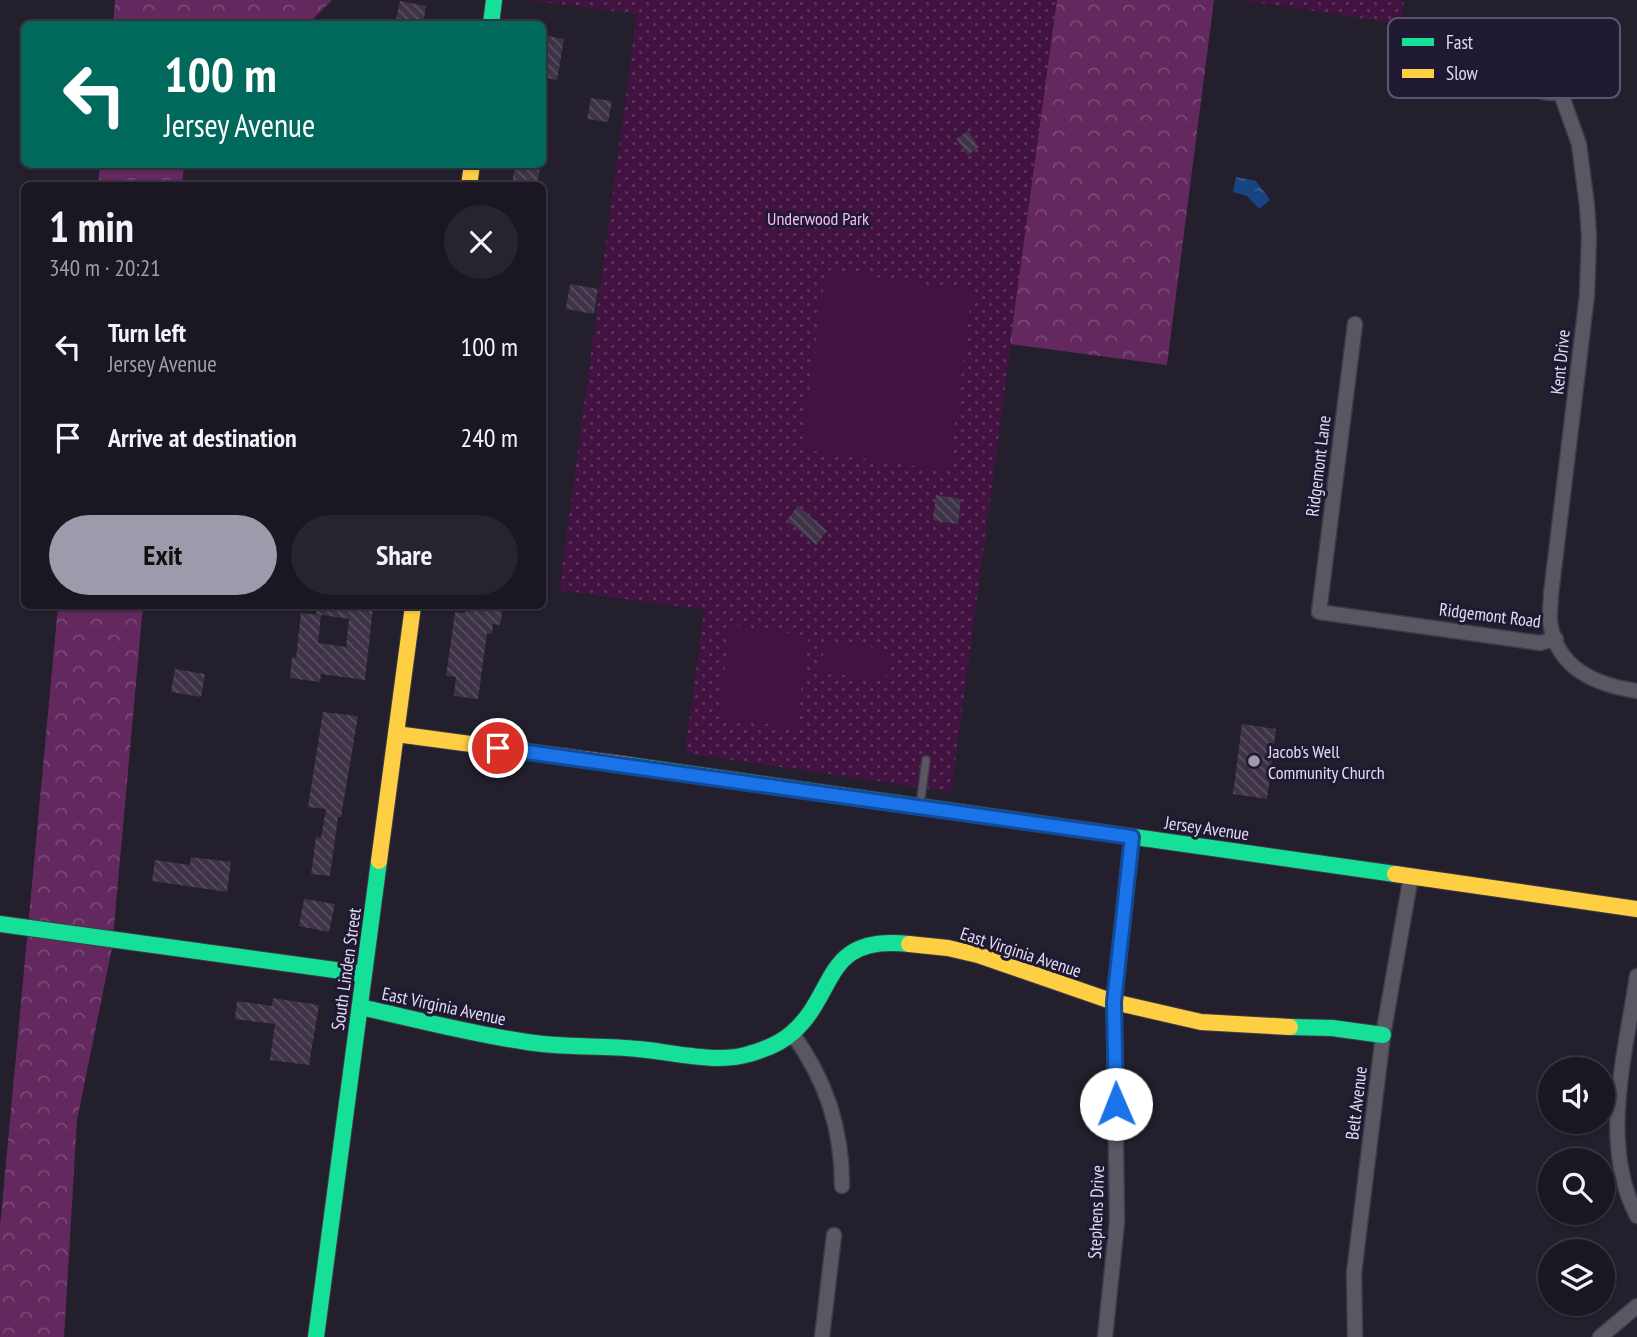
<!DOCTYPE html>
<html lang="en">
<head>
<meta charset="utf-8">
<style>
	body { margin:0; font-family:"PT Sans Narrow",sans-serif; background:#27242f; color:#f1f3f6; height:100vh; display:flex; flex-direction:column; font-size:26px; white-space:nowrap }
	* { box-sizing:border-box; margin:0 }
	p { font-size:23px; color:#9f9fa5 }
	.icon { flex:none; width:38px; height:38px; fill:none; stroke:currentColor; stroke-width:2; stroke-linecap:round; stroke-linejoin:round }
	.map { position:relative; flex:1; overflow:hidden }
	.drawer { position:absolute; left:21px; top:182px; width:525px; height:427px; display:flex; flex-direction:column; background:#1a1722; border-radius:10px; box-shadow:0 2px 5px #0004,0 0 0 2px #383640 }
	.drawer>* { flex:none }
	.hud { position:absolute; left:21px; top:21px; width:525px; height:147px; border-radius:10px; box-shadow:0 2px 5px #0004,0 0 0 2px #383640; background:#00695c; color:#fff; overflow:hidden }
	.tools { position:absolute; left:1538px; top:1057px; display:grid; gap:14px }
	.tools a { display:grid; place-items:center; width:77px; height:77px; border-radius:50%; background:#1a1722; box-shadow:0 2px 5px #0004,0 0 0 2px #383640; font-size:35px }
	.pin { position:absolute; display:grid; place-items:center; width:60px; height:60px; color:#fff; margin:-30px; border:4px solid #fff; border-radius:50%; box-shadow:0 2px 7px #0007 }
	.me { position:absolute; width:77px; margin:-38px; rotate:359deg; stroke-linejoin:round; filter:drop-shadow(0 0 5px #0008) }
	.turn { display:flex; align-items:center; gap:24px; height:147px; padding:0 28px; font-size:32px }
	.turn .icon { width:91px; height:91px; stroke-width:2.5 }
	.turn b { display:block; font-size:49px; line-height:60px }
	.round { display:grid; place-items:center; flex:none; width:74px; height:74px; border-radius:37px; background:#27242f }
	.overview { display:flex; align-items:center; justify-content:space-between; height:119px; padding:0 28px }
	h1 { font-size:42px; font-weight:700; line-height:52px }
	.button { display:flex; gap:14px; margin-top:auto; padding:14px 28px }
	.button a { flex:1; height:80px; border-radius:42px; background:#9e9aac; color:#111; font-size:28px; font-weight:700; line-height:80px; text-align:center }
	.button a+a { background:#27242f; color:#f1f3f6 }
	ul { padding:0; list-style:none }
	li { display:flex; align-items:center; gap:21px; height:91px; padding:0 28px }
	li div { flex:1 }
	li b { display:block; font-size:26px }
	li em { font-style:normal }
	.map>svg:first-child { display:block }
</style>
</head>
<body>
<div class="map">
<svg width="1637" height="1337" viewBox="0 0 1637 1337">
	<defs>
		<pattern id="green-dots" width="8" height="8" patternUnits="userSpaceOnUse" patternTransform="scale(1.75)"><rect width="8" height="8" fill="#421340"/><path d="M2 2h.1M6 6h.1" fill="none" stroke="#5d355c" stroke-width="1.8" stroke-linecap="round"/></pattern>
		<pattern id="forest-crowns" width="20" height="18" patternUnits="userSpaceOnUse" patternTransform="scale(1.75)"><rect width="20" height="18" fill="#63295f"/><path d="M2 6a3 3 0 1 1 6 0M12 15a3 3 0 1 1 6 0" fill="none" stroke="#794876"/></pattern>
		<pattern id="water-ripples" width="26" height="14" patternUnits="userSpaceOnUse" patternTransform="scale(1.75)"><rect width="26" height="14" fill="#174583"/><path d="M2 4q2-2 4 0t4 0M15 11q2-2 4 0t4 0" fill="none" stroke="#385f95"/></pattern>
		<pattern id="building-back-hatch" width="6" height="6" patternUnits="userSpaceOnUse" patternTransform="scale(1.75)"><rect width="6" height="6" fill="#3e3347"/><path d="M-1 5l2 2M0 0l6 6M5-1l2 2" fill="none" stroke="#5a5062"/></pattern>
	</defs>
	<rect width="100%" height="100%" fill="#231f2d"/>
	<g fill="url(#green-dots)">
		<polygon points="527,0 1057,0 951,792 685,753 704,610 559,590 637,14"/>
		<polygon points="1241,0 1404,0 1401,24"/>
	</g>
	<g fill="url(#forest-crowns)">
		<polygon points="115,0 332,0 308,24 113,24"/>
		<polygon points="1057,0 1214,0 1167,365 1010,344"/>
		<polygon points="100,165 184,165 182,185 98,185"/>
		<polygon points="58,606 143,606 112,948 77,1120 64,1337 0,1337 0,1227"/>
	</g>
	<g fill="#421340">
		<polygon points="826,270 972,291 949,471 801,449"/>
		<polygon points="731,625 809,636 796,728 718,717"/>
		<polygon points="825,640 890,650 885,681 821,672"/>
	</g>
	<polygon fill="url(#water-ripples)" points="1236,177 1256,181 1270,200 1259,209 1247,196 1233,192"/>
	<g fill="url(#building-back-hatch)">
		<polygon points="400,1 426,6 423,24 395,24"/>
		<polygon points="542,35 564,39 557,80 542,77"/>
		<polygon points="591,98 612,101 608,122 587,119"/>
		<polygon points="968,131 979,147 968,155 956,139"/>
		<polygon points="515,164 540,166 537,186 512,186"/>
		<polygon points="570,284 598,289 594,314 566,309"/>
		<polygon points="936,495 961,499 958,524 933,520"/>
		<polygon points="798,506 827,531 816,545 787,520"/>
		<polygon points="317,606 373,608 365,680 321,674 320,682 290,678 292,657 296,658 301,613 321,615 318,643 346,647 349,619 316,614"/>
		<polygon points="466,606 503,606 500,625 493,624 492,634 487,633 478,699 454,696 456,677 446,676 455,612 465,613"/>
		<polygon points="175,669 205,674 201,697 171,692"/>
		<polygon points="323,712 358,716 341,817 338,817 330,876 311,874 316,837 321,838 326,809 308,807"/>
		<polygon points="1242,724 1276,729 1267,799 1233,794"/>
		<polygon points="191,857 231,862 227,892 152,881 155,860 190,865"/>
		<polygon points="304,899 335,904 329,932 299,926"/>
		<polygon points="273,998 319,1005 309,1065 270,1060 275,1024 235,1019 237,1001 272,1006"/>
	</g>
	<g fill="none" stroke-linecap="round" stroke-linejoin="round">
		<g stroke="#3f3c49" stroke-width="10">
			<polyline id="lane" points="920,805 926,760"/>
		</g>
		<g stroke="#3f3c49" stroke-width="17">
			<g id="street">
				<circle cx="1552" cy="62" r="31"/>
				<path d="M 1560,91 L 1579,144 L 1587,206 L 1589,237 L 1587,295 L 1551,594 C 1551,603 1549,613 1550,621 C 1556,669 1596,685 1637,691"/>
				<polyline points="1355,324 1319,612 1540,643 1556,639"/>
				<path d="M 1637,976 C 1626,1052 1599,1144 1637,1216"/>
				<path d="M 792,1033 C 826,1080 842,1128 842,1186"/>
				<polyline points="822,1337 834,1235"/>
				<polyline points="1105,1337 1117,1222 1114,1002 1132,837"/>
				<polyline points="1355,1337 1354,1273 1383,1035 1411,876"/>
				<polyline points="1600,1337 1637,1306"/>
			</g>
		</g>
		<g stroke="#3f3c49" stroke-width="18">
			<g id="fast">
				<polyline points="491,24 494,0"/>
				<polyline points="628,765 1395,874"/>
				<polyline points="0,924 364,974"/>
				<path d="M 360,1007 C 415,1019 471,1034 527,1042 C 563,1048 601,1045 638,1049 C 671,1052 718,1064 749,1054 C 763,1050 781,1043 792,1033 C 838,993 822,934 909,944"/>
				<polyline points="1290,1027 1332,1028 1383,1035"/>
				<polyline points="316,1337 379,861"/>
			</g>
		</g>
		<g stroke="#3f3c49" stroke-width="18">
			<g id="slow">
				<polyline points="469,186 472,164"/>
				<polyline points="396,734 628,765"/>
				<polyline points="379,861 413,606"/>
				<polyline points="1395,874 1637,909"/>
				<polyline points="909,944 948,948 978,955 1114,1002 1201,1022 1290,1027"/>
			</g>
		</g>
		<use href="#lane" stroke="#5a5763" stroke-width="7"/>
		<use href="#street" stroke="#5a5763" stroke-width="14"/>
		<use href="#fast" stroke="#16e098" stroke-width="16"/>
		<use href="#slow" stroke="#ffcf43" stroke-width="16"/>
	</g>
	<g fill="none" stroke-linecap="round" stroke-linejoin="round">
		<g stroke="#114b97" stroke-width="18">
			<polyline id="route" points="498,748 1132,837 1114,1002 1116,1104"/>
		</g>
		<use href="#route" stroke="#1a73e8" stroke-width="12"/>
	</g>
	<circle fill="#9e9aac" stroke="#201933" stroke-width="2.5" cx="1254" cy="761" r="7"/>
	<g text-anchor="middle" dominant-baseline="central" stroke-width="6" stroke-linejoin="round" paint-order="stroke">
		<g font-size="18" fill="#f8beef" stroke="#201933">
			<text x="818" y="218">Underwood Park</text>
		</g>
		<g font-size="18" fill="#e1ddf0" stroke="#201933">
			<text transform="translate(1560 362) rotate(-84)">Kent Drive</text>
			<text transform="translate(1318 466) rotate(-83)">Ridgemont Lane</text>
			<text transform="translate(1490 615) rotate(7)">Ridgemont Road</text>
			<text transform="translate(1207 828) rotate(8)">Jersey Avenue</text>
			<text transform="translate(1021 952) rotate(18)">East Virginia Avenue</text>
			<text transform="translate(346 969) rotate(-82)">South Linden Street</text>
			<text transform="translate(444 1006) rotate(12)">East Virginia Avenue</text>
			<text transform="translate(1356 1103) rotate(-83)">Belt Avenue</text>
			<text transform="translate(1096 1212) rotate(-88)">Stephens Drive</text>
		</g>
		<g font-size="18" fill="#e1ddf0" stroke="#201933" text-anchor="start">
			<text x="1268" y="751">Jacob's Well<tspan x="1268" dy="21">Community Church</tspan></text>
		</g>
	</g>
	<rect x="1388" y="18" width="232" height="80" rx="10" fill="#201933" stroke="#5a546c" stroke-width="2"/>
	<rect x="1402" y="38" width="32" height="8" fill="#16e098"/>
	<rect x="1402" y="69" width="32" height="9" fill="#ffcf43"/>
	<g font-size="19" fill="#e1ddf0">
		<text x="1446" y="49">Fast</text>
		<text x="1446" y="80">Slow</text>
	</g>
</svg>
<div class="tools">
<a><svg class="icon" aria-label="sound" viewBox="0 0 24 24"><path d="M4 9h4l5-4v14l-5-4H4zM17 9q2 3 0 6"/></svg></a>
<a><svg class="icon" aria-label="search" viewBox="0 0 24 24"><circle cx="10" cy="10" r="6"/><path d="M15 15l6 6"/></svg></a>
<a><svg class="icon" aria-label="layers" viewBox="0 0 24 24"><path d="M12 4l9 5-9 5-9-5zM3 14l9 5 9-5"/></svg></a>
</div>
<div class="pin" style="left:498px;top:748px;background:#d93025"><svg class="icon" aria-label="arrive" viewBox="0 0 24 24"><path d="M6 21V4h12l-3 4 3 4H6"/></svg></div>
<svg class="me" style="left:1116px;top:1104px" viewBox="-20 -20 40 40"><circle r="19" fill="#fff"/><path d="M0-13L10 11 0 6-10 11z" fill="#1a73e8"/></svg>
<div class="hud">
<div class="turn"><svg class="icon" aria-label="left" viewBox="0 0 24 24"><path d="M17 20v-9H6M10 6l-5 5 5 5"/></svg><div><b>100 m</b>Jersey Avenue</div></div>
</div>
<section class="drawer">
<div class="overview"><div><h1>1 min</h1><p>340 m · 20:21</p></div><a class="round"><svg class="icon" aria-label="close" viewBox="0 0 24 24"><path d="M6 6l12 12M18 6L6 18"/></svg></a></div>
<ul>
<li><svg class="icon" aria-label="left" viewBox="0 0 24 24"><path d="M17 20v-9H6M10 6l-5 5 5 5"/></svg><div><b>Turn left</b><p>Jersey Avenue</p></div><em>100 m</em></li>
<li><svg class="icon" aria-label="arrive" viewBox="0 0 24 24"><path d="M6 21V4h12l-3 4 3 4H6"/></svg><div><b>Arrive at destination</b></div><em>240 m</em></li>
</ul>
<div class="button"><a>Exit</a><a>Share</a></div>
</section>
</div>
</body>
</html>
